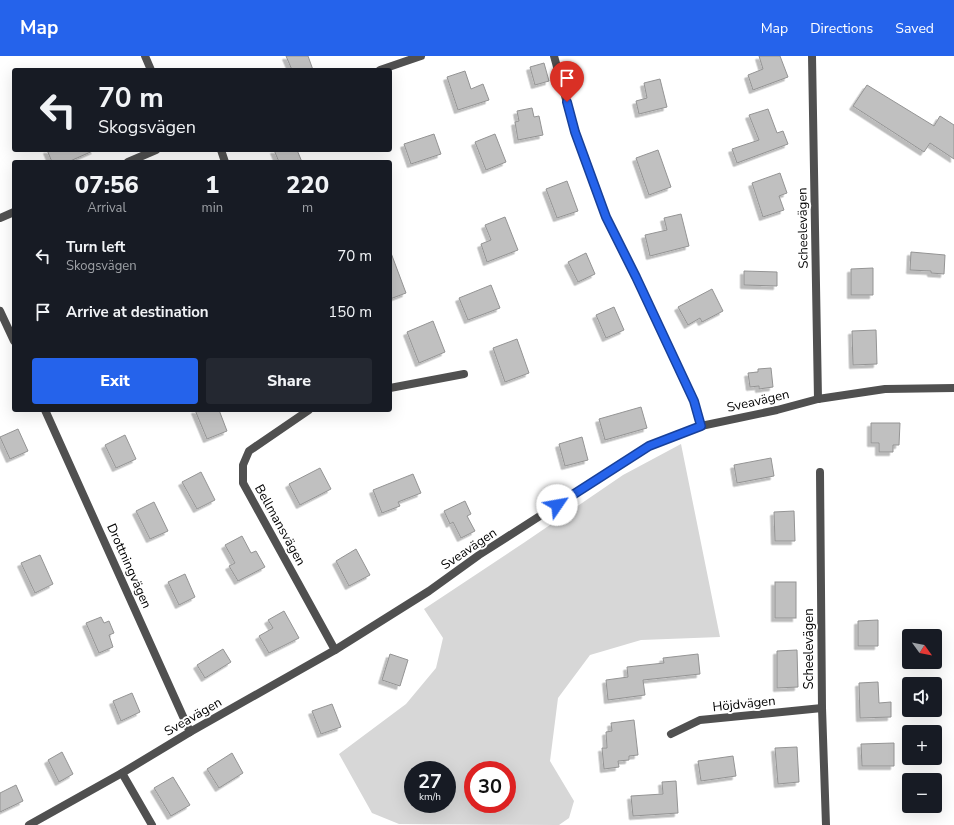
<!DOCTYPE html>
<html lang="en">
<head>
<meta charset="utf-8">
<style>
	body { margin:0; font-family:"Nunito Sans",sans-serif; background:#242831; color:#f1f3f6; height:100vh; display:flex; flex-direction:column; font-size:15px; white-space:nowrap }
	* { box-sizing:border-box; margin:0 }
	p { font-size:13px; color:#9ea1a6 }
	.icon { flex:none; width:22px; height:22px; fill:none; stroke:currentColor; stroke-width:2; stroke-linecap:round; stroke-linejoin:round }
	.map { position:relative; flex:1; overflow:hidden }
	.side { position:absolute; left:12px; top:104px; width:380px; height:252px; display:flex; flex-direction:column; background:#171b24; border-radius:4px; box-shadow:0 4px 16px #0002 }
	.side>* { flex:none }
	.top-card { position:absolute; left:12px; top:12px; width:380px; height:84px; border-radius:4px; box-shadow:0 4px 16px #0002; background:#171b24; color:#f1f3f6; overflow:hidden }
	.needle { width:26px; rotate:123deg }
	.tools { position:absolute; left:902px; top:573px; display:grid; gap:8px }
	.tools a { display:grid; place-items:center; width:40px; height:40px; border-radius:4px; background:#171b24; box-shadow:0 4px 16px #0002; font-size:20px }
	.speed { position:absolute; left:404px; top:705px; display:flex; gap:8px; font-size:20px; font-weight:700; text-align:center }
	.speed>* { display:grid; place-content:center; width:52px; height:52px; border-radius:50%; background:#171b24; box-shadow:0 4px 16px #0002; line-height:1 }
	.speed small { font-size:10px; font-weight:400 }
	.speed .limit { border:6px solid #d22; background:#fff; color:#111 }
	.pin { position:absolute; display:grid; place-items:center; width:34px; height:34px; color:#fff; margin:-41px -17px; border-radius:50% 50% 50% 0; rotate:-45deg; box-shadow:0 0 4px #0007 }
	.pin .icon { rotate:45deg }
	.me { position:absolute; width:44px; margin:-22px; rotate:57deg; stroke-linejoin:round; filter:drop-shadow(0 0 3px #0008) }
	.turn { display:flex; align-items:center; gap:14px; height:84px; padding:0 20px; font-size:18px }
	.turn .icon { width:52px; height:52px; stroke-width:2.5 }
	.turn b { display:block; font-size:28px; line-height:34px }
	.eta { display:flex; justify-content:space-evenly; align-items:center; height:68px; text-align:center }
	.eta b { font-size:24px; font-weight:800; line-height:28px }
	.button { display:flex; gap:8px; margin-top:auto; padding:8px 20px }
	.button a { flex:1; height:46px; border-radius:4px; background:#2563eb; color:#fff; font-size:16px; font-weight:800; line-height:46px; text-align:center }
	.button a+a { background:#242831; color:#f1f3f6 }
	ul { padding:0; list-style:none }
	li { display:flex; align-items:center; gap:12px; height:56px; padding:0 20px }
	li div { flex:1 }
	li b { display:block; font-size:15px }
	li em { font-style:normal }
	header { display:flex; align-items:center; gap:24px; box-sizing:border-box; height:56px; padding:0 20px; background:#2563eb; color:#fff }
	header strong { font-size:19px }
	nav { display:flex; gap:22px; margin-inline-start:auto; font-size:14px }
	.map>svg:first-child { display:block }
</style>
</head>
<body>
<header>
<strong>Map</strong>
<nav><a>Map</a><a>Directions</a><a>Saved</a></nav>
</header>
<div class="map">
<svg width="954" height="769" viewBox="0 0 954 769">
	<defs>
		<filter id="shadow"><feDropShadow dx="-3.5" dy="3.5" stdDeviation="0" flood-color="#0004"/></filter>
	</defs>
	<rect width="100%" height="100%" fill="#fff"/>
	<path fill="#d7d7d7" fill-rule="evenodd" d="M 681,388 L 720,581 L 641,584 L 590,599 L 558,642 L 550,705 L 574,745 L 569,762 L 559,769 L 399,768 L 372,757 L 339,698 L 406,648 L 436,612 L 443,582 L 424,553 L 525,486 L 623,419 ZM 413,714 L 447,714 L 447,748 L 413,748 ZM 473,714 L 507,714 L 507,748 L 473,748 Z"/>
	<g fill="#c0c0c0" stroke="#949494" filter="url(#shadow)">
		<polygon points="286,0 308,0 313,14 292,14"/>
		<polygon points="759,0 780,0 788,21 753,34 748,19 763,13"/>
		<polygon points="544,7 549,25 535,29 530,11"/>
		<polygon points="465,15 471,33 483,28 489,44 458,54 447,21"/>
		<polygon points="660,23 667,51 639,58 636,45 647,42 644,27"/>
		<polygon points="867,29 934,70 940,60 954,69 954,103 930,87 924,96 853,50"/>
		<polygon points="532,52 534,61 539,60 543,79 518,84 515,66 519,65 517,55"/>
		<polygon points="768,53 777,77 783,75 788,88 737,107 732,93 759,84 749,59"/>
		<polygon points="434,78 441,98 411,108 404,88"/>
		<polygon points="495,78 506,106 486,114 475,86"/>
		<polygon points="47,94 95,94 68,106 52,106"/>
		<polygon points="274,94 297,94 302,106 279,106"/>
		<polygon points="658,94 671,131 649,139 636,102"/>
		<polygon points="780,117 787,137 779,140 784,154 763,161 752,127"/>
		<polygon points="567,125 578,155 557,162 546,133"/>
		<polygon points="681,158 689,190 650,200 645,179 667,174 664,162"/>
		<polygon points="505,161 518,194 487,206 481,188 491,184 485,169"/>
		<polygon points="911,196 945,199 944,218 931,217 931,215 910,214"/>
		<polygon points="391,197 406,237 390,243 390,198"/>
		<polygon points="586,197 595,218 578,226 568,206"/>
		<polygon points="873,212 873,239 851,239 851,213"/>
		<polygon points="744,215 777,216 777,230 744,229"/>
		<polygon points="491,229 500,252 468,264 459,242"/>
		<polygon points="712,233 723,255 702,266 700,262 688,269 678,251"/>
		<polygon points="614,251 624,274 606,282 596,259"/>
		<polygon points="433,265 445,296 419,307 407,276"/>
		<polygon points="876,274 877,308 853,309 852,275"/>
		<polygon points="517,283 529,317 505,326 493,292"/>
		<polygon points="771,312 773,331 759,333 759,330 750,331 748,317 758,316 758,313"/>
		<polygon points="641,351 647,372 605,384 599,363"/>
		<polygon points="195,354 219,354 227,375 207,383"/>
		<polygon points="871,367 900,367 899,389 893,389 893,396 879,396 879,387 871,387"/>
		<polygon points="18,373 28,395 10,403 0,381"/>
		<polygon points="125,379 136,403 116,412 105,389"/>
		<polygon points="582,381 588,404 565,410 559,388"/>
		<polygon points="771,402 774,420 737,427 734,409"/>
		<polygon points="320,412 331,433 300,449 289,428"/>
		<polygon points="201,416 215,444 197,453 182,426"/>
		<polygon points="413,418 421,437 398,446 400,450 382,457 373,434"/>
		<polygon points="465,445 471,458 467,460 475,475 461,482 453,466 450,468 444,455"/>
		<polygon points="154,446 168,475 150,483 136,455"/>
		<polygon points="794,455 795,485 775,485 774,456"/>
		<polygon points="242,480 251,497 256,495 265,511 238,525 229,510 235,507 225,489"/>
		<polygon points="356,493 370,519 349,530 336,505"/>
		<polygon points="40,499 53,528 35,537 21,507"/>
		<polygon points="185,518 195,541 179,549 168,526"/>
		<rect x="775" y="526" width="21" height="36"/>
		<polygon points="284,555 299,582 269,597 259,580 273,572 268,564"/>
		<polygon points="101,561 104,567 109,565 114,577 109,579 113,591 99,597 86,567"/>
		<polygon points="878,564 878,590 858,590 858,565"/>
		<polygon points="223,593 231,606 205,622 197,609"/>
		<polygon points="797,594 798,631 777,632 777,595"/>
		<polygon points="390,598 408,604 400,630 382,624"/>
		<polygon points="698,598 700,618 643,624 645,639 608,644 606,624 628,621 627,611 664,607 663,602"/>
		<polygon points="878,626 879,647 891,646 891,661 860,662 859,627"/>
		<polygon points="132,637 140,656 121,665 113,645"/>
		<polygon points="332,648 341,671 321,678 312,655"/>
		<polygon points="634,664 638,699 629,700 629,704 618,705 619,711 604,713 602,692 607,692 606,676 612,675 611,667"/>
		<polygon points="894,687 894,710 862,710 861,688"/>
		<polygon points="797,691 799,726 778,728 775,692"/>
		<polygon points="62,696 73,718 59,726 48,704"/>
		<polygon points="232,697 243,717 219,732 207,713"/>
		<polygon points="733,700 736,720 701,725 698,705"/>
		<polygon points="173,721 190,749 171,760 154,732"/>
		<polygon points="676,725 678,757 633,760 631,740 663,738 662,726"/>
		<polygon points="16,729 23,745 0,756 0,737"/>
	</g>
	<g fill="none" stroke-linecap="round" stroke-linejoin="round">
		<g stroke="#505050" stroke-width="8">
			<polyline points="145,0 151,14"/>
			<polyline points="554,0 575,76 606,161 636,221 694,345 701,370"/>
			<polyline points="812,0 818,343"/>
			<polyline points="380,14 421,0"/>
			<polyline points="221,94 225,106"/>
			<polyline points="128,106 156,94"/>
			<polyline points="0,162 14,156"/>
			<polyline points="0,255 14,285"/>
			<polyline points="390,332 464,318"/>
			<polyline points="45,354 190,676"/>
			<polyline points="309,354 249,395 243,409 243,427 335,594"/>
			<polyline points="820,416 822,652 826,769"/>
			<polyline points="671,678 700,664 822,652"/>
			<polyline points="122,717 152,769"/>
			<polyline points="29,769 122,717 190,676 335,594 429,535 479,499 649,390 701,370 777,354 818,343 885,333 954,332"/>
		</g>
	</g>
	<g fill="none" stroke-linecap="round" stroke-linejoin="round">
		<g stroke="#184099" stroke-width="10">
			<polyline id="route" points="557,449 649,390 701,370 694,345 636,221 606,161 575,76 567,46"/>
		</g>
		<use href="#route" stroke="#2563eb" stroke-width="7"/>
	</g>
	<g text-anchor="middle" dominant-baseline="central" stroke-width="4" stroke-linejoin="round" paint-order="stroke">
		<g font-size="13" fill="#000" stroke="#fff">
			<text transform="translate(803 172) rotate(-91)">Scheelevägen</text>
			<text transform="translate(758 345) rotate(-13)">Sveavägen</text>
			<text transform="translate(280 469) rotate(61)">Bellmansvägen</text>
			<text transform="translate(469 493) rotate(-34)">Sveavägen</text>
			<text transform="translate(129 510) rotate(66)">Drottningvägen</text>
			<text transform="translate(809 593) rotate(-90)">Scheelevägen</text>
			<text transform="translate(744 648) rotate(-6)">Höjdvägen</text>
			<text transform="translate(193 661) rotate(-30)">Sveavägen</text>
		</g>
	</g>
</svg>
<div class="tools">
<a><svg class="needle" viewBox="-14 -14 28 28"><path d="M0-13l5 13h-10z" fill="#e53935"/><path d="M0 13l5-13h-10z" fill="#9ea1a6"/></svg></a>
<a><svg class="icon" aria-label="sound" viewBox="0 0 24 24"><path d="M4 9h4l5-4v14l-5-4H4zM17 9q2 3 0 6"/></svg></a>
<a>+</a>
<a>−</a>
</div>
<div class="speed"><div>27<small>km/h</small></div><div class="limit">30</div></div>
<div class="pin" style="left:567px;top:46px;background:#d93025"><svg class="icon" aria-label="arrive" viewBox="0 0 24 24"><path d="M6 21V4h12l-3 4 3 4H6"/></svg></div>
<svg class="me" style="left:557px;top:449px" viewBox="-20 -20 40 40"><circle r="19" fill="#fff"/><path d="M0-13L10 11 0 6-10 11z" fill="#2563eb"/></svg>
<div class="top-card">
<div class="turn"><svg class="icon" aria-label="left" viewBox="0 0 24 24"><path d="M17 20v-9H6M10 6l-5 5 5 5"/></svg><div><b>70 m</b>Skogsvägen</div></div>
</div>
<section class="side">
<div class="eta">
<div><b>07:56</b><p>Arrival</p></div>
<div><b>1</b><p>min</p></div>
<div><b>220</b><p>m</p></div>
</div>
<ul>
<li><svg class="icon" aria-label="left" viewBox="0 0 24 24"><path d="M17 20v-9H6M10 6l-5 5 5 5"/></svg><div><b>Turn left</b><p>Skogsvägen</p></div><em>70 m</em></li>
<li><svg class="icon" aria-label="arrive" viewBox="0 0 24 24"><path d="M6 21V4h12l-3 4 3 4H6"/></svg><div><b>Arrive at destination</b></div><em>150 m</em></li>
</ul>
<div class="button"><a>Exit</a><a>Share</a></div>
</section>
</div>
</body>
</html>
